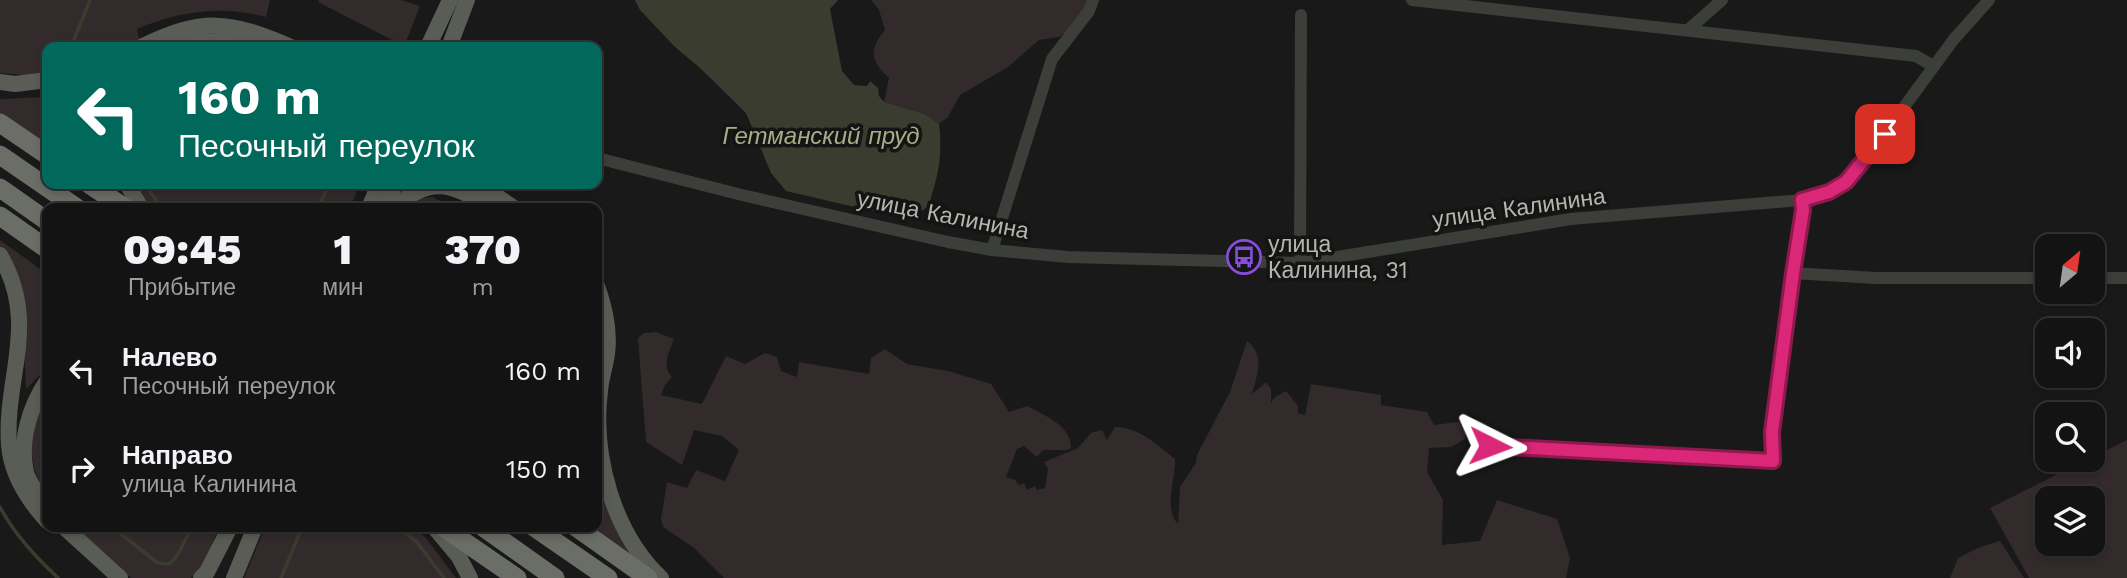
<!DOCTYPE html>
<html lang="ru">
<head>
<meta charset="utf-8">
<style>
	body { margin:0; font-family:"Work Sans",sans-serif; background:#1f2020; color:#f1f3f6; height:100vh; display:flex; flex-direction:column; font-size:26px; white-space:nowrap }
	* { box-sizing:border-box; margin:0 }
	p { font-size:23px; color:#9c9e9f }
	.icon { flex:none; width:38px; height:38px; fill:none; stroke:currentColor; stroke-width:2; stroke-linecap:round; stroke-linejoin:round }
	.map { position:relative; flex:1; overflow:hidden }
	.panel { position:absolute; left:42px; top:203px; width:560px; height:329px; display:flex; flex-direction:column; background:#121312; border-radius:14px; box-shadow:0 4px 10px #0003,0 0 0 2px #313232 }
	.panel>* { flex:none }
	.guide { position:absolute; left:42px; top:42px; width:560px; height:147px; border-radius:14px; box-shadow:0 4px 10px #0003,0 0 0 2px #313232; background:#00695c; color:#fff; overflow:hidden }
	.needle { width:46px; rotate:29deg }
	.controls { position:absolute; left:2035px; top:234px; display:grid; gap:14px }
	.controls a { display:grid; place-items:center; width:70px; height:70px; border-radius:14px; background:#121312; box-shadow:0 4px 10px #0003,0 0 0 2px #313232; font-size:35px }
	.pin { position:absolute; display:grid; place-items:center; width:60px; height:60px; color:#fff; margin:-30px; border-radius:14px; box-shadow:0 4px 10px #0006 }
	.me { position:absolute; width:77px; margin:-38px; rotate:93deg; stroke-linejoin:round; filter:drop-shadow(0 0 5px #0008) }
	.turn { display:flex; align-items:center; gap:24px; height:147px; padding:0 21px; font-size:32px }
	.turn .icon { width:91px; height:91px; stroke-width:2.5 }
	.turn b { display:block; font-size:49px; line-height:60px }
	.eta { display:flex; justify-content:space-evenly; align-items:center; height:119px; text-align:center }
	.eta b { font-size:42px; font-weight:800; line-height:49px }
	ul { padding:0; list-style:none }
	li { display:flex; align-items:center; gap:21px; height:98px; padding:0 21px }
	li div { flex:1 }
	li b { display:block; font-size:26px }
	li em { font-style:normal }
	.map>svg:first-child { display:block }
</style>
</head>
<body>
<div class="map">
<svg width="2127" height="578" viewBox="0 0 2127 578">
	<rect width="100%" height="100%" fill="#181918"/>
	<g fill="#332a2c" fill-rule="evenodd">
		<path d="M 0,0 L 270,0 L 266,17 C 221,5 180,11 137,29 L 139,39 L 123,47 L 47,47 L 47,73 L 24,75 L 0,73 Z"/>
		<polygon points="319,0 401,0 420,6 407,39 400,44 318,2"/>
		<path d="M 871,0 L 1090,0 L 1076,25 L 1059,37 L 1039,40 L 1008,67 L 960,95 L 948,117 L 939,124 L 925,114 L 884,102 L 889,78 C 871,61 868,50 885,30 L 879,10 Z"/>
		<polygon points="47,97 47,151 0,118 0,99"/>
		<polygon points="131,184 360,184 350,208 148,208"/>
		<polygon points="432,197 456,208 406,208 415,199"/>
		<polygon points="0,240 47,274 47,368 26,389 24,341 0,251"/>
		<path d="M 656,332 L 674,339 C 669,353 661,365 672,377 L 665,385 L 661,395 L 702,404 L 726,356 L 745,364 L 765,353 L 777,357 L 781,371 L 797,377 L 799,362 L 869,374 L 871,358 L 885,349 L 907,364 L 948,371 L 991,384 L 1009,412 L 1027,406 C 1045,416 1071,425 1071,448 L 1067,450 L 1043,450 L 1037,457 L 1024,446 L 1017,449 L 1006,477 L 1015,480 L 1019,485 L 1024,483 L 1027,490 L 1035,486 L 1037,490 L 1045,488 L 1048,469 L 1044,462 L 1078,448 L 1091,433 L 1102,430 L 1107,440 L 1115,427 C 1140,428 1156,444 1175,459 C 1176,478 1163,509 1178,524 L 1180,487 L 1196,463 L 1197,455 L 1230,392 L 1247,341 C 1266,356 1257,374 1252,394 L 1266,382 L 1271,389 L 1271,403 L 1275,397 L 1286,391 L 1298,406 L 1298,413 L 1305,415 L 1311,384 L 1381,395 L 1381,405 L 1427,412 L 1434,425 L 1465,421 L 1465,439 L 1451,447 L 1429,448 L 1427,472 L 1443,500 L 1442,545 L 1480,541 L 1497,500 L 1557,519 L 1570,558 L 1566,578 L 724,578 L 693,547 L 663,527 L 661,519 L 667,482 L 687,488 L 696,470 L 725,481 L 739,450 L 722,436 L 694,430 L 682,465 L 646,442 L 638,338 L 644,333 Z"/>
		<path d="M 47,390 L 47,496 C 23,459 31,428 47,390 Z"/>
		<path d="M 2127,440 L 2127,578 L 2029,578 L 1990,508 L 2086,460 L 2093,460 L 2093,457 ZM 2048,499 L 2093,499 L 2093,544 L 2048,544 Z"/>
		<polygon points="597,473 608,507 632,555 583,527 597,527"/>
		<polygon points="74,527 219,527 204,564 191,578 131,578"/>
		<polygon points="265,527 413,527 426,538 456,578 244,578"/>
		<polygon points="2000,541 2024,578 1950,578 1958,558 1980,547"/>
	</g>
	<path fill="#393c2f" d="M 635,0 L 838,0 L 830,9 L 842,71 L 854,85 L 867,86 L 870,81 L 878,88 L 879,96 L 884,102 L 925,114 L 939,124 C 943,157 938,176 928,207 L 911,216 L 889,215 L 786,191 L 771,173 L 746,113 L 700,68 L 675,47 L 640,10 Z"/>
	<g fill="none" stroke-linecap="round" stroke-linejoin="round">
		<g stroke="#393c2f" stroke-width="3.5">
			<polyline points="71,47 90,0"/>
			<polyline points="146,184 150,192 163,208"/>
			<polyline points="318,208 329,184"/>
			<path d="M 0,507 C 15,535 35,556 58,578"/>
			<polyline points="112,527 158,563 169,564 177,556 192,527"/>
			<polyline points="397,527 416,541 444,578"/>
			<polyline points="281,578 301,530"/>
		</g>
		<g stroke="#3b3e39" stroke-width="12">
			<polyline points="1412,0 1916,56 1933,66"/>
			<polyline points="1688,30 1722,0"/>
			<polyline points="597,158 742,195 948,242 992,250 1068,257 1300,263 1571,219 1802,200 1829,192 1846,182 1868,156 1954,39 1989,0"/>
			<polyline points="992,250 1052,59 1089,11 1093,0"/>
			<polyline points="1300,263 1301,15"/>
			<polyline points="1792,273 1876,278 2048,278"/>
			<polyline points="2093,278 2127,278"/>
			<polyline points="1490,446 1773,461 1772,432 1792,273 1803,210 1802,200"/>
		</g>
		<g stroke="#595d56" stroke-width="16">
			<path d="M 141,47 C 203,17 228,20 291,47"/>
			<path d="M 177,47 C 202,40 227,38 252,47"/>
			<polyline points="428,47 450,0"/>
			<polyline points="449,47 467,0"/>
			<polyline points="0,82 15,84 47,80"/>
			<polyline points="127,184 141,208"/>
			<polyline points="479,184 514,208"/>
			<polyline points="369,208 379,184"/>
			<polyline points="386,208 395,184"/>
			<path d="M 395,208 C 428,175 455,183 489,208"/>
			<path d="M 0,255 C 40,324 4,377 9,445 C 11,474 28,500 47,521"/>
			<path d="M 597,286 C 605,308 610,331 607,354 C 605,367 601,379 600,391 C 592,455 613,533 661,578"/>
			<path d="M 46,505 C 39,496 29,483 26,472 C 19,441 30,406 47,381"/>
			<polyline points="64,527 120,578"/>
			<polyline points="434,527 459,557 470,578"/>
			<polyline points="201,578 207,572 230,527"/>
			<polyline points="234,578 255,527"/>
		</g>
		<g stroke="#6a6e66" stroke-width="19">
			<polyline points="0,123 47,155"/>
			<polyline points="0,155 77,208"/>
			<polyline points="89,184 125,208"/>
			<polyline points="0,188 47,221"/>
			<polyline points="0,216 47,249"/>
			<polyline points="443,527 517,578"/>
			<polyline points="483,527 555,578"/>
			<polyline points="534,527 608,578"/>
			<polyline points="576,527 648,578"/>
		</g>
	</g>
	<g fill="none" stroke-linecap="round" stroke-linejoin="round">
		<g stroke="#8e194d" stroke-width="18">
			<polyline id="route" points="1490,446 1773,461 1772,432 1793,273 1803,210 1802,200 1829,192 1846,182 1885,134"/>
		</g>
		<use href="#route" stroke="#db2777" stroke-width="12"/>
	</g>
	<defs>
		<g id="bus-ring" transform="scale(1.75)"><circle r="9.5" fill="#131413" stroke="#884edb" stroke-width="1.5"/><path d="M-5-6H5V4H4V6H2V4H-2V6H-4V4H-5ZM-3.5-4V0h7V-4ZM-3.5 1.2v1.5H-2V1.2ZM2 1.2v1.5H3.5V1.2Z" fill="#884edb"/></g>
	</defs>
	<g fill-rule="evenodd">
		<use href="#bus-ring" x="1244" y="257"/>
	</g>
	<g text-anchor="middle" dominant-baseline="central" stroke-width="7" stroke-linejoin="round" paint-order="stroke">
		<g font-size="23" fill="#b2b7ac" stroke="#131413">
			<text transform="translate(1519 208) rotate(-8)">улица Калинина</text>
			<text transform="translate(943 215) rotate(11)">улица Калинина</text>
		</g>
		<g font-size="23" fill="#b2b7ac" stroke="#131413" text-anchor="start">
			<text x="1268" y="244">улица<tspan x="1268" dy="26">Калинина, 31</tspan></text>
		</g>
		<g font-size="24" font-style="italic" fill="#a6ae87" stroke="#131413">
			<text x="821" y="136">Гетманский пруд</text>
		</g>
	</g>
</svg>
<div class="controls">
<a><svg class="needle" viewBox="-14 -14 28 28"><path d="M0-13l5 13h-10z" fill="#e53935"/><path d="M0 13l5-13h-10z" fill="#9c9e9f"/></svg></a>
<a><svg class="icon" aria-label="sound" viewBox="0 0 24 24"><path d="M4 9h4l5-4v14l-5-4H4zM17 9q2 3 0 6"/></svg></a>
<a><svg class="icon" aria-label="search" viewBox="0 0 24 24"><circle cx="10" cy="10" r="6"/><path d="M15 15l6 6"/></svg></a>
<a><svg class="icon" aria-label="layers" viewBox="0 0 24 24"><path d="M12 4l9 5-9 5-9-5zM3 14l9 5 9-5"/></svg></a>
</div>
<div class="pin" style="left:1885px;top:134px;background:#d93025"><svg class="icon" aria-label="arrive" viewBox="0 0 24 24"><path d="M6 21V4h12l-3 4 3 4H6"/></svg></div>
<svg class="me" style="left:1490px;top:446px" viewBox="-20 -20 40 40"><path d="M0-17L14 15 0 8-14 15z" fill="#db2777" stroke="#fff" stroke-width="4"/></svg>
<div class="guide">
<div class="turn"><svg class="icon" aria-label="left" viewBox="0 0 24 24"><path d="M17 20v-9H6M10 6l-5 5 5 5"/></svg><div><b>160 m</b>Песочный переулок</div></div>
</div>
<section class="panel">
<div class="eta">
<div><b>09:45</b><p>Прибытие</p></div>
<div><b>1</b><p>мин</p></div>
<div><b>370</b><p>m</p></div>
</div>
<ul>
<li><svg class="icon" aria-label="left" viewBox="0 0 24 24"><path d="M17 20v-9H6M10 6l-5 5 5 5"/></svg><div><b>Налево</b><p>Песочный переулок</p></div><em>160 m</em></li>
<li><svg class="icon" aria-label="right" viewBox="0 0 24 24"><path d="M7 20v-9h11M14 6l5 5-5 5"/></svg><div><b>Направо</b><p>улица Калинина</p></div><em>150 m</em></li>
</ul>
</section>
</div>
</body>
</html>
